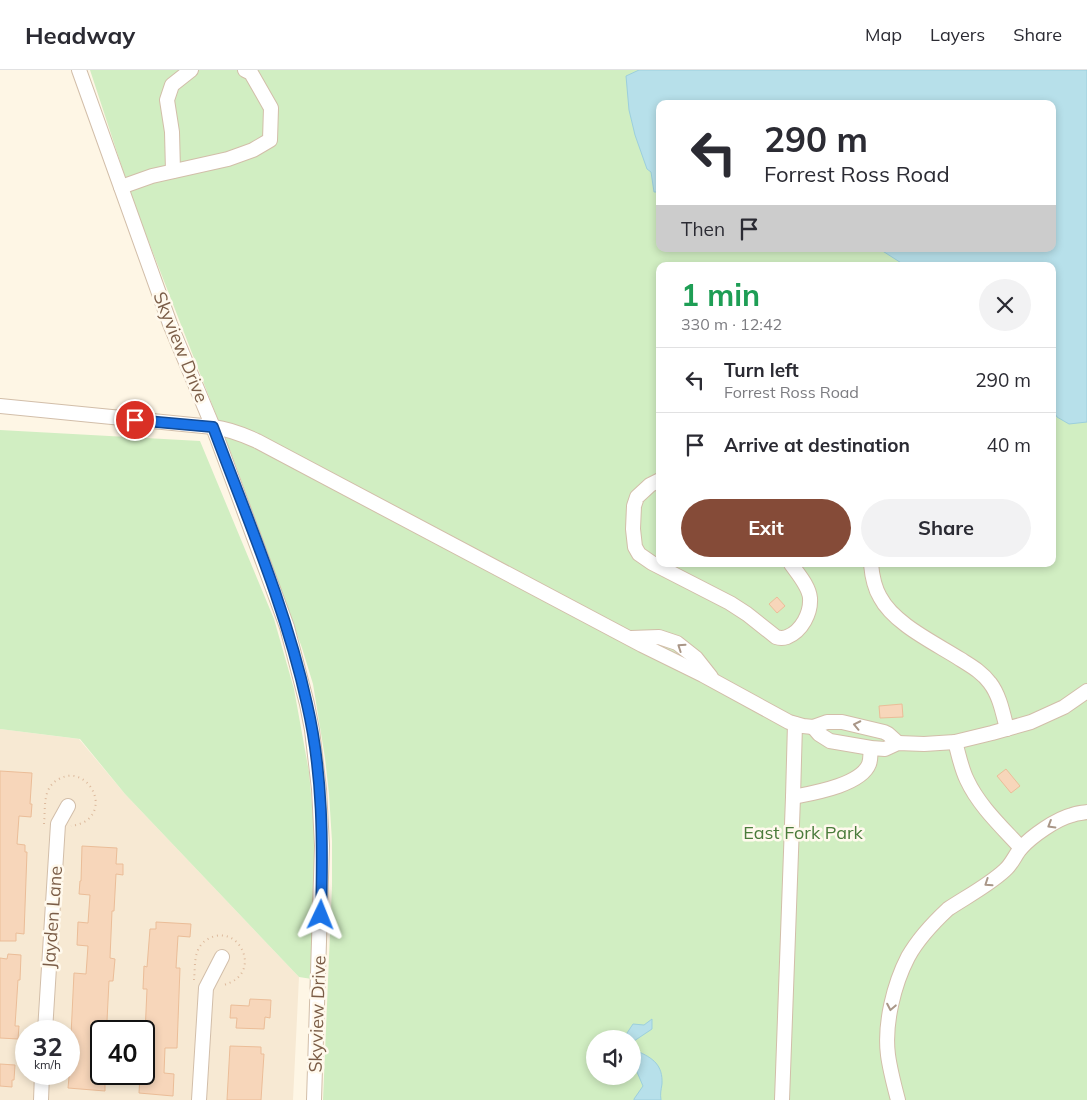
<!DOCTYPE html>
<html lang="en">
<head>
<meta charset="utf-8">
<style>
	body { margin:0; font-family:Mulish,sans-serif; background:#f2f2f3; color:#2b2b33; height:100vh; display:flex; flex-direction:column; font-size:19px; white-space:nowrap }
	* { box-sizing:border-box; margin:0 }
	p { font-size:16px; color:#7c7c81 }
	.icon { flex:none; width:28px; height:28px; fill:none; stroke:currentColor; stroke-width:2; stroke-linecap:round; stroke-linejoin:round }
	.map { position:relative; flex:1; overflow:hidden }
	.panel { position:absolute; left:656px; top:192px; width:400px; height:305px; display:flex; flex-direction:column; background:#fff; border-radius:10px; box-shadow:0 2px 8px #0003 }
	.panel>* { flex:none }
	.banner { position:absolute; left:656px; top:30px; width:400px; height:152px; border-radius:10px; box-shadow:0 2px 8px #0003; background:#fff; color:#2b2b33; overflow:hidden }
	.tools { position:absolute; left:586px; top:960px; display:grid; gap:10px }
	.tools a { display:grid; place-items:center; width:55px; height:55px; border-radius:50%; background:#fff; box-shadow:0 2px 8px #0003; font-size:25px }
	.speed { position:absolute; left:15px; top:950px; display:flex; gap:10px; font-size:25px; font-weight:700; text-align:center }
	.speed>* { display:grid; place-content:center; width:65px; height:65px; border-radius:50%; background:#fff; box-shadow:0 2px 8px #0003; line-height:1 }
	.speed small { font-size:12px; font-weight:400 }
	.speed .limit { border:2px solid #111; border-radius:8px; background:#fff; color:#111 }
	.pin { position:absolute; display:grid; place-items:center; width:42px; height:42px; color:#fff; margin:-21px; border:2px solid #fff; border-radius:50%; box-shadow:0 1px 5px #0007 }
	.me { position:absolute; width:55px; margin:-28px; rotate:2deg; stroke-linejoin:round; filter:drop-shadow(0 0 4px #0008) }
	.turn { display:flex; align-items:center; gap:18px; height:105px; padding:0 25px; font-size:22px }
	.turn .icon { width:65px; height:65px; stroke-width:2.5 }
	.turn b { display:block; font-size:35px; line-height:42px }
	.then { display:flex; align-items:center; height:48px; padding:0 25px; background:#0003; gap:10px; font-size:19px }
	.round { display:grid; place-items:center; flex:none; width:52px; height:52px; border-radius:26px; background:#f2f2f3 }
	.headline { display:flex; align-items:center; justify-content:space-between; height:85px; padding:0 25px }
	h1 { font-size:30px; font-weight:700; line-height:38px; color:#1e9e55 }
	.cta { display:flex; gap:10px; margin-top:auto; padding:10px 25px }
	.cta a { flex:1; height:58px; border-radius:30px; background:#854b38; color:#fff; font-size:20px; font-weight:700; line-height:58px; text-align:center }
	.cta a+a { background:#f2f2f3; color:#2b2b33 }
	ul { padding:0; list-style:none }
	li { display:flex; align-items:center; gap:15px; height:65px; padding:0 25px; border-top:1px solid #e1e1e2 }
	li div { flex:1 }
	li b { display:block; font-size:19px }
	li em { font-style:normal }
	header { display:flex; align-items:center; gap:30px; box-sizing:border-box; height:70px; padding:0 25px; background:#fff; border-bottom:1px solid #e1e1e2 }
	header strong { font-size:24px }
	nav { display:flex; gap:28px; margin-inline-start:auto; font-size:18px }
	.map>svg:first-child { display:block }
</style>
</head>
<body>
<header>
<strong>Headway</strong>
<nav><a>Map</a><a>Layers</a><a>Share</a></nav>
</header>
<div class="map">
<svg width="1087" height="1030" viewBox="0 0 1087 1030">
	<rect width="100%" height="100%" fill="#fef6e5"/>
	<path fill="#f7e9d3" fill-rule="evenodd" d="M 0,659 L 79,669 L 125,724 L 299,907 L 293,1030 L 0,1030 ZM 26,961 L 69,961 L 69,1004 L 26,1004 ZM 101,961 L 144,961 L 144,1004 L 101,1004 Z"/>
	<g fill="#d1eec2" fill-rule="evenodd">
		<path d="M 90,0 L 747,0 L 660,34 L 660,179 L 1036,179 L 1087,206 L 1087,1030 L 323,1030 L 332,816 L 332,771 L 329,724 L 325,688 L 313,614 L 302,578 L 236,396 L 134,134 ZM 660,196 L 1052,196 L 1052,494 L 660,494 ZM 595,969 L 632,969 L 632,1006 L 595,1006 Z"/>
		<polygon points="0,360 200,371 274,549 294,619 309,702 315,768 315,825 312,909 299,907 125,724 80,669 0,659"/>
	</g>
	<g fill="#b7e0ea" stroke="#9ccfdd">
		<polygon points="639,0 1087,0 1087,352 1069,354 1057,347 1053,340 1052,196 906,196 881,180 871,179 1052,179 1052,34 660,34 660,117 658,122 654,122 651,102 647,99 635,65 629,40 626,6"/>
		<path d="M 652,949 L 652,959 L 634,971 L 637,981 C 653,988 663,995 662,1014 C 661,1020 660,1024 661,1030 L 634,1030 L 634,1029 L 643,1016 L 637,1002 L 633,998 L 632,969 L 623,969 L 633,954 L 644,955 Z"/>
	</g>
	<g fill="#f7d6ba" stroke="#ebbd98">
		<polygon points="777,527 785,536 777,543 769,534"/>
		<polygon points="902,634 903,647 880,648 879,636"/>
		<polygon points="1006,699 1020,716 1011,723 997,706"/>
		<polygon points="0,701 32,703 30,734 32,734 31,747 19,746 17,774 25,775 25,782 27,782 24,864 16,863 16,871 0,871"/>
		<polygon points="82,776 117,778 116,794 123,794 123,805 116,804 114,841 112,841 110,888 115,889 113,911 109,911 107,951 101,951 101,1010 105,1010 105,1021 68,1018 71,986 70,986 74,903 86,904 88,876 77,875 78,852 88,853 90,825 79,824 80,811 81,811"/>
		<polygon points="156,852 191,854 190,867 178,866 176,898 180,898 177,978 165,978 164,1003 174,1004 173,1026 139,1023 140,1004 144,1004 144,964 145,964 147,919 143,919 144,896 147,897 150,859 156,859"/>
		<polygon points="8,884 21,885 20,910 18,910 15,956 19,956 18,969 0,968 0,888 7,889"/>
		<polygon points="250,929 271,930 270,948 265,947 264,959 236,958 237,948 230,948 231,935 249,936"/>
		<polygon points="230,976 261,977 261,984 264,984 261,1030 227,1030"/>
		<polygon points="0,994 15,995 14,1010 12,1010 12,1017 0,1016"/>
	</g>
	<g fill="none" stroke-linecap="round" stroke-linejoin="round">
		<g stroke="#d2bea9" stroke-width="16">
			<g id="minor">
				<polyline points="79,0 170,254 213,357 272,516 287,557 307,634 312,660 319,719 322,776 314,1030"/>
				<polyline points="173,101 172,62 167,30 172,15 191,0"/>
				<polyline points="121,117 152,106 228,89 253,80 270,70 271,38 251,3 245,0"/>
				<path d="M 0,336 L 213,357 C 229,359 242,364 257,371 L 642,575 L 703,605 L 789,652 L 803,656 L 813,657 L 827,652 L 842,652 L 884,662 L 888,664 L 898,673"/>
				<path d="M 660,410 L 650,415 L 637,427 L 634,436 L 633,459 L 635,477 L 639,484 L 652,493 L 730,533 L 747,544 L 776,567 C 779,568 784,568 787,567 C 802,561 811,543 810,528 C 809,516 798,504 791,494"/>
				<path d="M 871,494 C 872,505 874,517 880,527 C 894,554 935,573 960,589 C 971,596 982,602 990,613 C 1000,626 1003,644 1007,659"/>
				<polyline points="631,568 659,567 677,573 696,588 711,607"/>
				<polyline points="813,657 819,664 830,671 871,678 885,679 898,673 924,674 955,672 992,663 1031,652 1064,637 1087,621"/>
				<path d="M 955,672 C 959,685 961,698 967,710 C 979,736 1002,757 1021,778"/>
				<path d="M 793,727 C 813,723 861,715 869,694 C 871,689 870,683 871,678"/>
				<polyline points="45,961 58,754 68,736"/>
				<polyline points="41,1030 42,1004"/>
				<polyline points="199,1030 206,918 222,887"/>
				<polyline points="782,1030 793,727 795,654"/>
				<path d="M 898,1030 C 894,1015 890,1000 888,985 C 884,954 894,914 908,887 C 918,869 933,853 948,839 C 966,827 989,815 1005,800 C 1012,794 1015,785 1021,778 C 1032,766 1056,749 1072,745 C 1077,743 1082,743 1087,742"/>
			</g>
		</g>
		<g stroke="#dcb99c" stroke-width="2" stroke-dasharray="1 4" stroke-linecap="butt">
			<path d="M 44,754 C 45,744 44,733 47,723 C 49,717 53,712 59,709 C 85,694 110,734 86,751 C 81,754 76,755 71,756"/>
			<path d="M 194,910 C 195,901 194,889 198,880 C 200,875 204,871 208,869 C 239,851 265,905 223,915"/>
		</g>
		<use href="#minor" stroke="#fff" stroke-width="14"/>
	</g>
	<defs><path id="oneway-chevron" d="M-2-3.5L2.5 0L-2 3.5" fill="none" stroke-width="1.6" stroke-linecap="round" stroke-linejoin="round" transform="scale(1.25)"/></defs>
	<g stroke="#a99687">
		<use href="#oneway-chevron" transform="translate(681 577) rotate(-146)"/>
		<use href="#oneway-chevron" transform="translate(857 655) rotate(-168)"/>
		<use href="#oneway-chevron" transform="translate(1051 755) rotate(149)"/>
		<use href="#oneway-chevron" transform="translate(988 813) rotate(146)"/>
		<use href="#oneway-chevron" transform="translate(891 937) rotate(101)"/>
	</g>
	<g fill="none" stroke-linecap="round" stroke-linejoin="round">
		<g stroke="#114b97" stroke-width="12">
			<path id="route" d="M 135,350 L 213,357 C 247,448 286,538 307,634 C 323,703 323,774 321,845"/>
		</g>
		<use href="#route" stroke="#1a73e8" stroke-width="9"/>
	</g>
	<g text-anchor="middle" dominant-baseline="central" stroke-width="5" stroke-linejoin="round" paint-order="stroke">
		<g font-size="18" fill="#7b5d47" stroke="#fff9ed">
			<text transform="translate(181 277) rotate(68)">Skyview Drive</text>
			<text transform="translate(52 847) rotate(-86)">Jayden Lane</text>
			<text transform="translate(317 944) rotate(-88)">Skyview Drive</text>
		</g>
		<g font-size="18" fill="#4a7b3b" stroke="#fff9ed">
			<text x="803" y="762">East Fork Park</text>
		</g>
	</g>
</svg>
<div class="tools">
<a><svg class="icon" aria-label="sound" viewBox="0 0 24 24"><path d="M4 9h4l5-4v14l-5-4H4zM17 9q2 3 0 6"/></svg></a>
</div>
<div class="speed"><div>32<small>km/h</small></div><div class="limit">40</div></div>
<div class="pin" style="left:135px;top:350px;background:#d93025"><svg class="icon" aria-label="arrive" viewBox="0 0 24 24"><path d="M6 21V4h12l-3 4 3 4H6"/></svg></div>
<svg class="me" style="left:321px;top:845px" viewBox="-20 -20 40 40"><path d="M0-17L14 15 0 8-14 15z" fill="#1a73e8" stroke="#fff" stroke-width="4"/></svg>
<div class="banner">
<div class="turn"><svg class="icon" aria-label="left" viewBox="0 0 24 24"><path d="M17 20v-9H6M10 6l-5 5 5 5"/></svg><div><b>290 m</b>Forrest Ross Road</div></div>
<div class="then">Then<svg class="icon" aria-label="arrive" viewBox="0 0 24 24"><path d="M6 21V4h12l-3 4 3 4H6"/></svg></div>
</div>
<section class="panel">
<div class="headline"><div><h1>1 min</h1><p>330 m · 12:42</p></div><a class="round"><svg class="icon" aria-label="close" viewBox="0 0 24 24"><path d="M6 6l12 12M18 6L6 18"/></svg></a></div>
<ul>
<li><svg class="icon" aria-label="left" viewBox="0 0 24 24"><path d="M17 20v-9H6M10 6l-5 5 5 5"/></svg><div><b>Turn left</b><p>Forrest Ross Road</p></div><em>290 m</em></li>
<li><svg class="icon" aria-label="arrive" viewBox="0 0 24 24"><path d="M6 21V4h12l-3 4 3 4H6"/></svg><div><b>Arrive at destination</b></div><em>40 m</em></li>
</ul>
<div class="cta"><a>Exit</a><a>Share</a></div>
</section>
</div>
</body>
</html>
